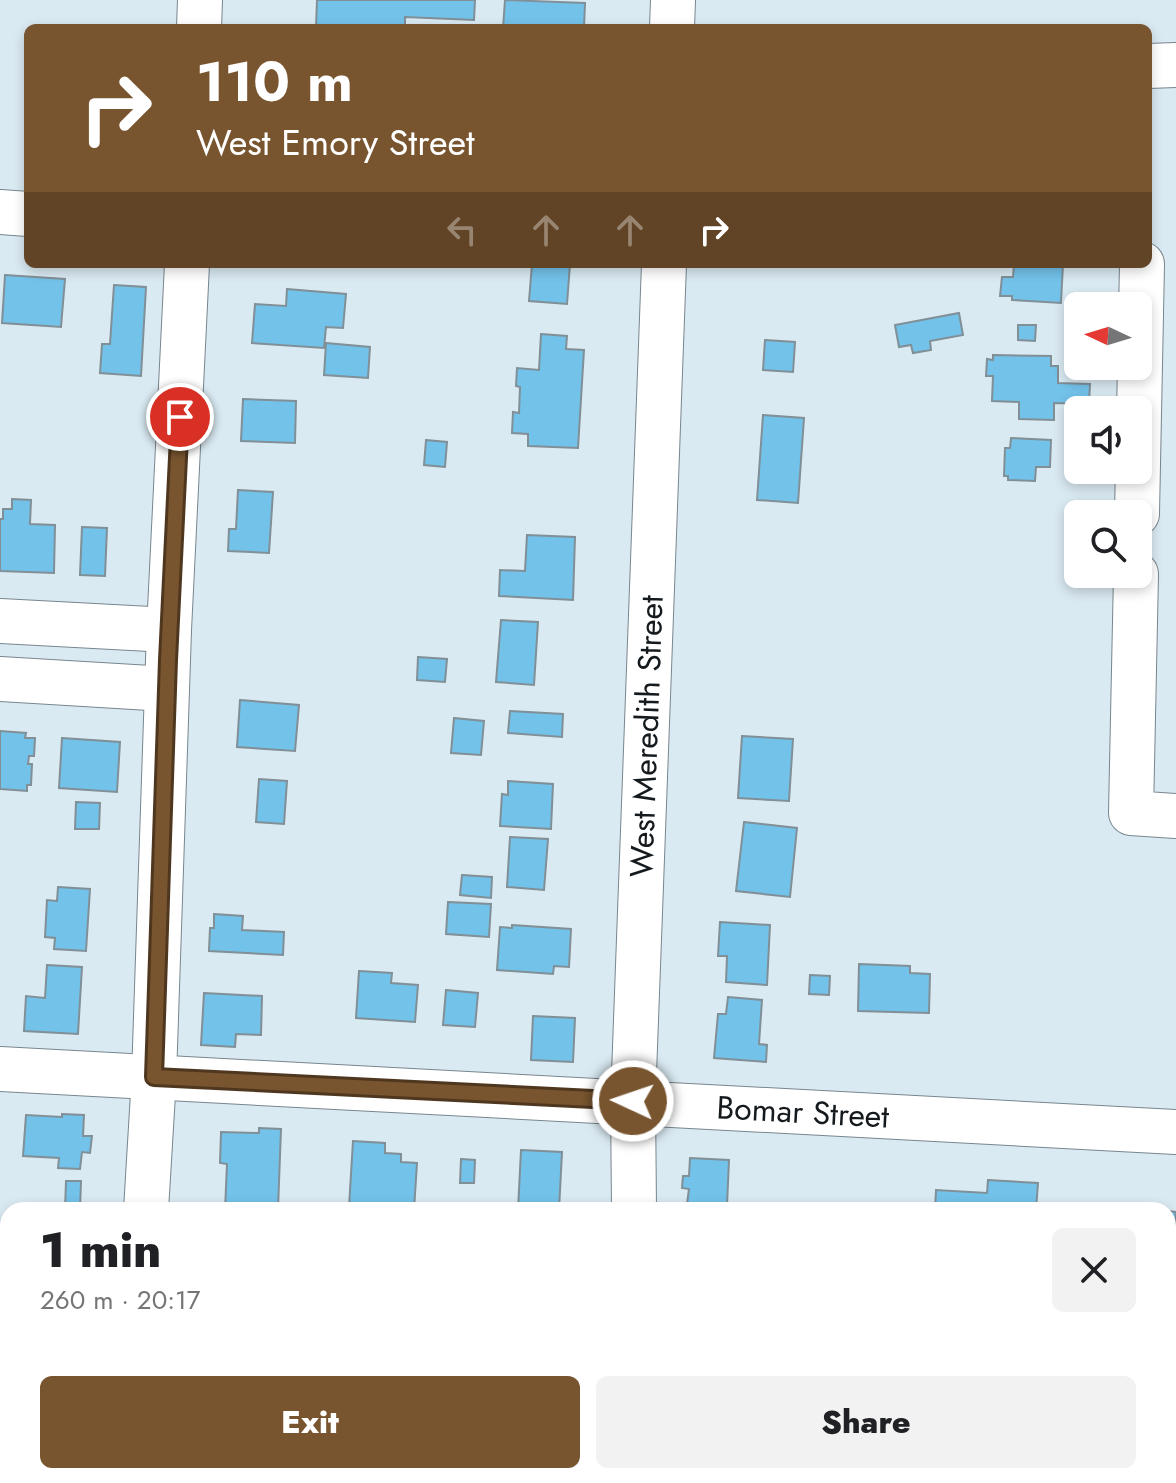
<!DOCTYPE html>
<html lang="en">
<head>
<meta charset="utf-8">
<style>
	body { margin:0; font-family:Jost,sans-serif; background:#f2f2f2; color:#202124; height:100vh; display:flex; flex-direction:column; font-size:30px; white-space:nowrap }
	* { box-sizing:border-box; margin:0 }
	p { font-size:26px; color:#757577 }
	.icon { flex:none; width:44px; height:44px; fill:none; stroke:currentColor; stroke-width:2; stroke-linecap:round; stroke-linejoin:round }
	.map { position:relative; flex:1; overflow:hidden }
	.sheet { position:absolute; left:0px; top:1202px; width:1176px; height:282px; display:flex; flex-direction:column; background:#fff; border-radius:24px 24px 0 0; box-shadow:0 4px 12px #0003 }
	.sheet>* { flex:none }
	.banner { position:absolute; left:24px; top:24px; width:1128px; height:244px; border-radius:12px; box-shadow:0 4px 12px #0003; background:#79552f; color:#fff; overflow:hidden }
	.needle { width:52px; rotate:274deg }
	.buttons { position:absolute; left:1064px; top:292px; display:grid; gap:16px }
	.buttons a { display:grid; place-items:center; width:88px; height:88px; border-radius:12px; background:#fff; box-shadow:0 4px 12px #0003; font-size:40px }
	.pin { position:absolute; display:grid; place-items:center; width:68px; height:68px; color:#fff; margin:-34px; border:4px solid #fff; border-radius:50%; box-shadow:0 2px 8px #0007 }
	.me { position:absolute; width:88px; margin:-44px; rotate:273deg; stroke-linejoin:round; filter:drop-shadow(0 0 6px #0008) }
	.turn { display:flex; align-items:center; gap:28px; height:168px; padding:0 40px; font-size:36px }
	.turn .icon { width:104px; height:104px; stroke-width:2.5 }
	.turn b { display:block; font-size:56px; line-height:68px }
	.lanes { display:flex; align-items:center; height:76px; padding:0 40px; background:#0003; justify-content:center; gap:40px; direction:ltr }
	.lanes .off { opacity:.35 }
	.round { display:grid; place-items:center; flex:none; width:84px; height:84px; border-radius:12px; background:#f2f2f2 }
	.overview { display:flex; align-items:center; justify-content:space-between; height:136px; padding:0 40px }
	h1 { font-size:48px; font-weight:800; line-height:60px }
	.button { display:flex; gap:16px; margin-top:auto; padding:16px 40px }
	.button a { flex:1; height:92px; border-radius:12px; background:#79552f; color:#fff; font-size:32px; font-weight:800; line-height:92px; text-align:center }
	.button a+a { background:#f2f2f2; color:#202124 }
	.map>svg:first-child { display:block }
</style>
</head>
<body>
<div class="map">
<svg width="1176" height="1483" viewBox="0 0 1176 1483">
	<rect width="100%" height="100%" fill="#daeaf2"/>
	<g fill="#73c2ea" stroke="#818f97" stroke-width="2">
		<polygon points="317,0 475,0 474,20 405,17 405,28 316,28"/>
		<polygon points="505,0 585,3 584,28 503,28"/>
		<polygon points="532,264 570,264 567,304 529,301"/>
		<polygon points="1014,264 1063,264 1061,303 1012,300 1012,296 1000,296 1002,277 1013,277"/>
		<polygon points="5,275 65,279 61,327 2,323"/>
		<polygon points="114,285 146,287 141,376 100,373 102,344 110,344"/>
		<polygon points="287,289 346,294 343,328 326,327 324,348 252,343 255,304 286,306"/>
		<polygon points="959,313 963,335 930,341 931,350 913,353 911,345 899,347 895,325"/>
		<polygon points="1018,325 1036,325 1035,341 1018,340"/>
		<polygon points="541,334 567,336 566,349 584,350 578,448 528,446 528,434 512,433 513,412 519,413 520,387 516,386 517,368 539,370"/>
		<polygon points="765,340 795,342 793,372 763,370"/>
		<polygon points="326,343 370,347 368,378 324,375"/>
		<polygon points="993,355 1051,356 1051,366 1058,366 1058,383 1090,384 1089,404 1054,403 1054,420 1019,419 1019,402 992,401 993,376 986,376 987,359 993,360"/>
		<polygon points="243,399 296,401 295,443 241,441"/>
		<polygon points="763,415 804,418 798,503 757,500"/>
		<polygon points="1011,438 1051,440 1050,467 1036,467 1035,481 1008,480 1008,476 1004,476 1005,448 1010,448"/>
		<polygon points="426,440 447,442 445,467 424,465"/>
		<polygon points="238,490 273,492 269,553 228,551 229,529 236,529"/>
		<polygon points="12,499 31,500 30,524 55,525 54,573 0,571 0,519 3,519 3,509 12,509"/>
		<polygon points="82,527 107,528 105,576 80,575"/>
		<polygon points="527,535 575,537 573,600 499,596 500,570 525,571"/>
		<polygon points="501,620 538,622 534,685 496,682"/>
		<polygon points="418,657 447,659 445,682 417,680"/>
		<polygon points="240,700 299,705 295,751 237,747"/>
		<polygon points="510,711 563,714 562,737 508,733"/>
		<polygon points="454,718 484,721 481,755 451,753"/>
		<polygon points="0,731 26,733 25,738 35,738 34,756 29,756 28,764 32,764 31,785 27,785 27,791 0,789"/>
		<polygon points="742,736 793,739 789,801 738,798"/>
		<polygon points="62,738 120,742 117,792 59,788"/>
		<polygon points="259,779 287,781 284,824 256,822"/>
		<polygon points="508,781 553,784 551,829 500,826 502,794 508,795"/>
		<polygon points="76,802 100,803 99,829 75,829"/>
		<polygon points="744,822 797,828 790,897 736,891"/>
		<polygon points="510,837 548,839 544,890 507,887"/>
		<polygon points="462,875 492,877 491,898 460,895"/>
		<polygon points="58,887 90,889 86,951 54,949 55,938 45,937 47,900 57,901"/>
		<polygon points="448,902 491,904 489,937 446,934"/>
		<polygon points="214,914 243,916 242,930 284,932 283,955 209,951 210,928 214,928"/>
		<polygon points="720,922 770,925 767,985 726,982 727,956 718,956"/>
		<polygon points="512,925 571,929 569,967 554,966 553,974 497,970 500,927 512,928"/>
		<polygon points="859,964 910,966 910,973 930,974 929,1013 858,1011"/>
		<polygon points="47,965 82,967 78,1034 24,1031 26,996 45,998"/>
		<polygon points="359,971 392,973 391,983 418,985 415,1022 356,1018"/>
		<polygon points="810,975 830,976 829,995 809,994"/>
		<polygon points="446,990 478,993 475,1027 443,1025"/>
		<polygon points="204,993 262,996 261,1035 236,1034 235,1047 201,1045"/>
		<polygon points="728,997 762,1000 759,1044 767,1045 766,1062 714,1058 718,1014 726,1014"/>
		<polygon points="533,1016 575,1018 573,1062 531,1060"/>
		<polygon points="62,1114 84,1115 83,1136 92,1136 90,1153 82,1152 80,1169 58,1168 59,1158 23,1156 26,1115 62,1117"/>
		<polygon points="259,1128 281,1129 278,1209 283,1210 225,1210 227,1164 220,1163 221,1132 259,1133"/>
		<polygon points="353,1141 385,1143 385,1153 401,1154 401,1162 417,1163 414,1210 349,1207"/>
		<polygon points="521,1150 562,1152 559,1210 518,1210"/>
		<polygon points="690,1158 729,1160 727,1206 687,1204 689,1189 682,1188 683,1176 689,1176"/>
		<polygon points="461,1159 475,1160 474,1183 460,1183"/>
		<polygon points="988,1180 1038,1183 1036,1210 935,1210 936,1190 987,1193"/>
		<polygon points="66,1181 81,1181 80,1210 65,1210"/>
		<polygon points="1168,1211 1176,1212 1176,1300 1168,1300"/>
		<polygon points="1168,1382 1176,1382 1176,1427 1168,1426"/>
		<polygon points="6,1413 8,1413 8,1476 18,1476 18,1483 0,1483 0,1448 6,1448"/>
		<polygon points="673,1476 707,1476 707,1483 672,1483"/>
	</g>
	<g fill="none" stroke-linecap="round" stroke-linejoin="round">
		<g stroke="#78868e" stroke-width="46">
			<g id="minor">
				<polyline points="199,28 200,0"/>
				<polyline points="672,28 673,0"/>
				<polyline points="1148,66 1176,65"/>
				<polyline points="0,212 28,214"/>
				<polyline points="1137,514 1142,264"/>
				<polyline points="1136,574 1131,813 1176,816"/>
				<polyline points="0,621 169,630"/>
				<polyline points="0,679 167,689"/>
				<path id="s1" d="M 0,1069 L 1176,1132"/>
				<polyline points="146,1210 154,1077 169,630 187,264"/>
				<path id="s2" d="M 634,1210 L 633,1101 L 664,264"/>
				<polyline points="0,1297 8,1297"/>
				<polyline points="226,1483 226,1476"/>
				<polyline points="624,1483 625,1476"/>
				<polyline points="1002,1483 1003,1476"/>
			</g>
		</g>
		<use href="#minor" stroke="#fff" stroke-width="44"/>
	</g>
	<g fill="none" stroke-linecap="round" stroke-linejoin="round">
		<g stroke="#4f371f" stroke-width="20">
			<polyline id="route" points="180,417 168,660 154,1077 633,1101"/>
		</g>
		<use href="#route" stroke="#79552f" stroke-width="14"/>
	</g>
	<g text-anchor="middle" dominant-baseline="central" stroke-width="8" stroke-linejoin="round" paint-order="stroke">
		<g font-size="32" fill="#141a1d" stroke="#fff">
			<text stroke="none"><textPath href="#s2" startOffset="474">West Meredith Street</textPath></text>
			<text stroke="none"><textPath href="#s1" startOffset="804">Bomar Street</textPath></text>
		</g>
	</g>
</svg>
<div class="buttons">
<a><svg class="needle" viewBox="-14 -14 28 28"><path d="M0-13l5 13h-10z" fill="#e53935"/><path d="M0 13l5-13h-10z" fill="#757577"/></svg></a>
<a><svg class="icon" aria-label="sound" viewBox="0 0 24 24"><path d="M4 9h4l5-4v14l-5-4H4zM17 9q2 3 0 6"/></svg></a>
<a><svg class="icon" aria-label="search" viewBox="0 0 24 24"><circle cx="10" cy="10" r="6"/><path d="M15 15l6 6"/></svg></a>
</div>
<div class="pin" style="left:180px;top:417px;background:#d93025"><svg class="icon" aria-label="arrive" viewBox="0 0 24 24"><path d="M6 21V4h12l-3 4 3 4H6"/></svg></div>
<svg class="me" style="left:633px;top:1101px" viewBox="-20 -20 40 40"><circle r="17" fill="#79552f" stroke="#fff" stroke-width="3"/><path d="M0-11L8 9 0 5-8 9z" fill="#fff"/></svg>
<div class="banner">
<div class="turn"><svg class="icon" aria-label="right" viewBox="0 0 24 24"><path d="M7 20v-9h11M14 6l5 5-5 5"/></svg><div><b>110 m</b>West Emory Street</div></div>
<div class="lanes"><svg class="icon off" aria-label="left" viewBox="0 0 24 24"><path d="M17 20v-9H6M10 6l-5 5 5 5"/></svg><svg class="icon off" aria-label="ahead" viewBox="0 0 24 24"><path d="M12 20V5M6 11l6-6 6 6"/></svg><svg class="icon off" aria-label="ahead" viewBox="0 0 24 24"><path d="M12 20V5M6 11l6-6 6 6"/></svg><svg class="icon" aria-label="right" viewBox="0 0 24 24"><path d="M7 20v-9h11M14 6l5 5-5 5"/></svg></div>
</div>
<section class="sheet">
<div class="overview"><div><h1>1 min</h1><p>260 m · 20:17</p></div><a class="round"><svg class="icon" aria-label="close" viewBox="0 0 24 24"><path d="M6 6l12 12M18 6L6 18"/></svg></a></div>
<div class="button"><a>Exit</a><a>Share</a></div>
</section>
</div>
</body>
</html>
